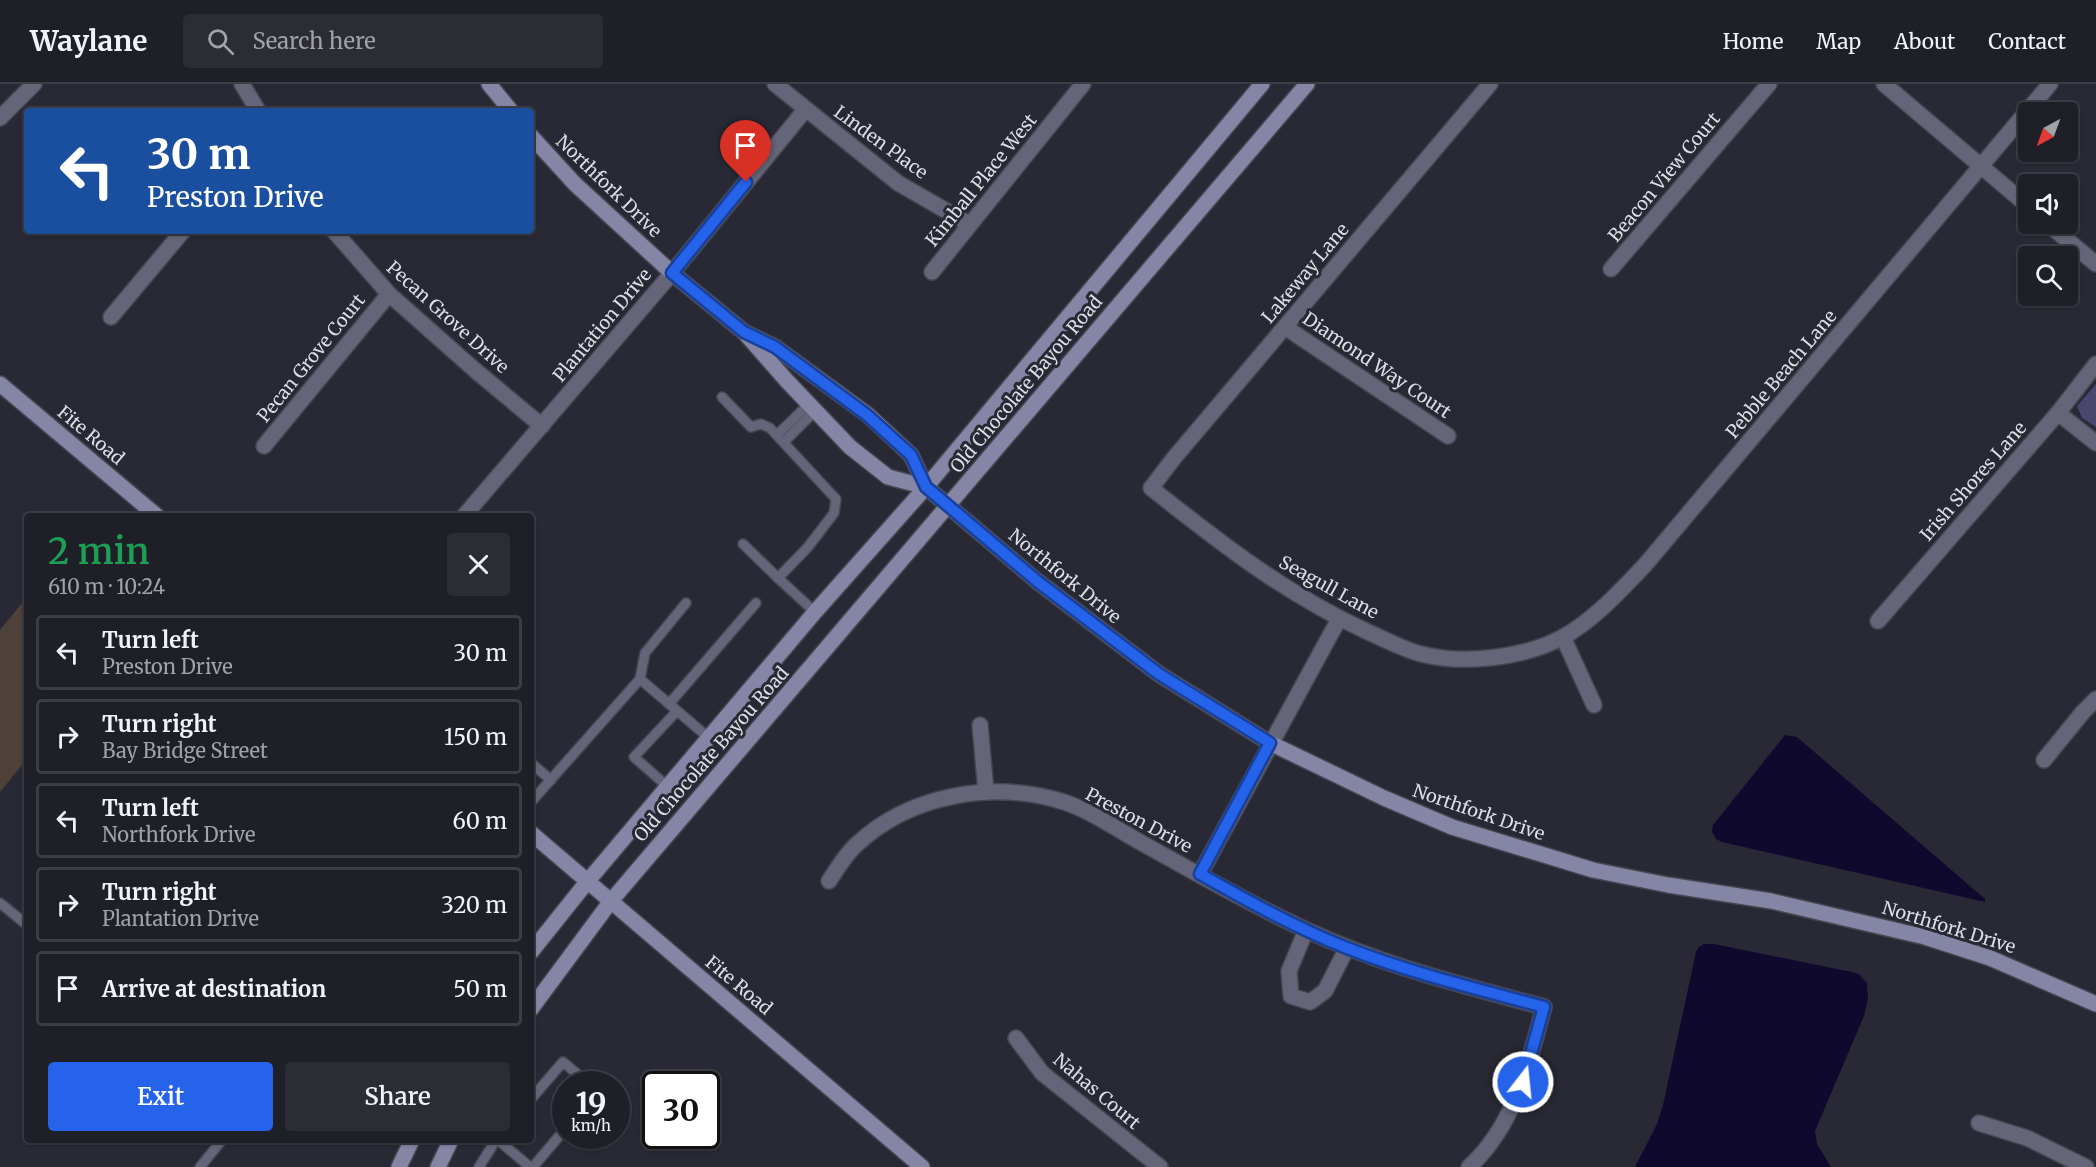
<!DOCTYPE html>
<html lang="en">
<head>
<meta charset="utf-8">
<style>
	body { margin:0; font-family:Merriweather,serif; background:#2c2c34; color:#f1f3f6; height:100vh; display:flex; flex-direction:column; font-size:22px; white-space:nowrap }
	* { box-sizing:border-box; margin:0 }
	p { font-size:20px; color:#a1a2a8 }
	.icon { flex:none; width:33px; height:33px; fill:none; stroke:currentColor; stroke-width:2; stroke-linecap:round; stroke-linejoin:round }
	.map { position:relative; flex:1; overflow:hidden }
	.details { position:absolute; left:24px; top:429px; width:510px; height:630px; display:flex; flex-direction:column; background:#1f1f28; border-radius:6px; box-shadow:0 2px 4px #0004,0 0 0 2px #3c3d45 }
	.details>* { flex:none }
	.guide { position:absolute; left:24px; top:24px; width:510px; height:126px; border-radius:6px; box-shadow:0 2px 4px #0004,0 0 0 2px #3c3d45; background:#1a4fa0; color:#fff; overflow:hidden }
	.needle { width:39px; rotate:221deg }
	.fabs { position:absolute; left:2018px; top:18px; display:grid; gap:12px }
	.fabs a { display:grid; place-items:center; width:60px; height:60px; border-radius:6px; background:#1f1f28; box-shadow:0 2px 4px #0004,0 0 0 2px #3c3d45; font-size:30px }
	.speed { position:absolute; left:552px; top:987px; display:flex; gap:12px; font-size:30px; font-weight:700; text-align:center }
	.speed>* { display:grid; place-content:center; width:78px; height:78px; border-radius:50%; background:#1f1f28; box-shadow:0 2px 4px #0004,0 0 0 2px #3c3d45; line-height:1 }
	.speed small { font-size:15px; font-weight:400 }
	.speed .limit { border:3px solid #111; border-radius:9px; background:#fff; color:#111 }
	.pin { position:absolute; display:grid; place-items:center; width:51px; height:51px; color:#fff; margin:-62px -26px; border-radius:50% 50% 50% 0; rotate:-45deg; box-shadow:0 0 6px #0007 }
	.pin .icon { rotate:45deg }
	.me { position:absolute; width:66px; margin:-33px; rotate:16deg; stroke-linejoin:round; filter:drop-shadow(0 0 4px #0008) }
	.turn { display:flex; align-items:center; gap:21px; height:126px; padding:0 24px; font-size:27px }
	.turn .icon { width:78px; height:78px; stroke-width:2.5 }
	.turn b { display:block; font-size:42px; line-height:51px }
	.round { display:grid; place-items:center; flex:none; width:63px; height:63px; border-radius:6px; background:#2c2c34 }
	.overview { display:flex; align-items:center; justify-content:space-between; height:102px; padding:0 24px }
	h1 { font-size:36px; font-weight:600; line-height:45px; color:#1e9e55 }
	.button { display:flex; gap:12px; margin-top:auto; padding:12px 24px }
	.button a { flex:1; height:69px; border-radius:6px; background:#2563eb; color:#fff; font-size:24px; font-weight:600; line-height:69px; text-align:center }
	.button a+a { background:#2c2c34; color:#f1f3f6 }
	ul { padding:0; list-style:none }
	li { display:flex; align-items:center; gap:18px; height:75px; margin:0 12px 9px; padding:0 12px; border:3px solid #3c3d45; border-radius:6px }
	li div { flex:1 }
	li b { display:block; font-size:22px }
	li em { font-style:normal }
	header { display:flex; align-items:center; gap:36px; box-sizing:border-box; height:84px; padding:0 30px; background:#1f1f28; border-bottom:2px solid #3c3d45 }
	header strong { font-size:28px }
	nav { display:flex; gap:33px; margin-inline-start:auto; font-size:21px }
	.search { width:420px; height:54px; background:#2c2c34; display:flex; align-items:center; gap:15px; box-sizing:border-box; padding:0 21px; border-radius:6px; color:#a1a2a8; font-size:22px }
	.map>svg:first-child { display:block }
</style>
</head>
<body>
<header>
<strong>Waylane</strong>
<div class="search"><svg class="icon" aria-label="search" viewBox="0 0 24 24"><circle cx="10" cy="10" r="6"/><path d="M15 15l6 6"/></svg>Search here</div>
<nav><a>Home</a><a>Map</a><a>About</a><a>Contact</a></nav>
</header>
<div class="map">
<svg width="2096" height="1083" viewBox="0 0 2096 1083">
	<rect width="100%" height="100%" fill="#292935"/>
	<polygon fill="#49476e" points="2096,300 2096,343 2082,334 2077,322"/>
	<g fill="#0f092e">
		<polygon points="1785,651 1797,653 1985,815 1985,818 1722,758 1716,755 1712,748 1713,741"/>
		<polygon points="1704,860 1714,860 1852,888 1859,890 1867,899 1868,915 1864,932 1815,1047 1817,1060 1831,1083 1635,1083 1657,1040 1663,1021 1696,868 1699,863"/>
	</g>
	<polygon fill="#4e4139" points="27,513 27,675 0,708 0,546"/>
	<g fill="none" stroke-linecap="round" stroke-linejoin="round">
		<g stroke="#464651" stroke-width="12">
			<g id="lane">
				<polyline points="722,313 751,343 761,340 770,344 836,415 834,429 808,463 778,494 815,528"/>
				<polyline points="777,351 809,320"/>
				<polyline points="784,358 815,327"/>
				<polyline points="743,460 778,494"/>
				<polyline points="640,595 645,569 686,519"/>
				<polyline points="669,620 756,519"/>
				<polyline points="531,679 551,696"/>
				<polyline points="668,703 634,673 677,627"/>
				<polyline points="531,718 640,595 709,654"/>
				<polyline points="0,819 27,841"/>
				<polyline points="531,1015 563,978 589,1000"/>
				<polyline points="498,1056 530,1083"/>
				<polyline points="200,1083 222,1056"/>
				<polyline points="479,1083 496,1056"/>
				<polyline points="533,1083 566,1044"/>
			</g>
		</g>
		<g stroke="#464651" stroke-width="18">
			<g id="street">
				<polyline points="242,0 258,27"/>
				<polyline points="775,0 898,99 969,140"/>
				<path d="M 1490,0 L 1174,374 L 1151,404 C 1219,458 1287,511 1366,547 C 1384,555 1402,565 1421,570 C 1464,581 1524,574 1563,553 C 1595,535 1620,507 1645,481 L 2050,0"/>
				<polyline points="1884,0 2028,122"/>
				<polyline points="0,34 34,0"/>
				<polyline points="2048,140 2096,180"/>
				<polyline points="334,147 389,210 476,287 542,342"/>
				<polyline points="1611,185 1769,0"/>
				<polyline points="932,188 1083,0"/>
				<polyline points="111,233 183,147"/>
				<polyline points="1285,243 1448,352"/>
				<polyline points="2058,329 2096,359"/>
				<polyline points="264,362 389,210"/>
				<polyline points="464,432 672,189 805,26"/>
				<polyline points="1878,537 2058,329 2096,280"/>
				<polyline points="1563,553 1594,621"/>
				<polyline points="980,641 986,708"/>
				<polyline points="2044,676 2083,628 2096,615"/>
				<polyline points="1200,790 1339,535"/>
				<path d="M 829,797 C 837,785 845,771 856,761 C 910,710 994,696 1064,718 C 1091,727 1115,744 1140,758 C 1194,788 1248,819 1304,845 C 1381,881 1462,901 1544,923 C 1528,981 1515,1041 1469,1083"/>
				<polyline points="1306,846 1289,887 1291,912 1310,918 1325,907 1347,864"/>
				<polyline points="1016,954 1042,989 1160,1083"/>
				<polyline points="1979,1039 2027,1054 2086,1083"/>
			</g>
		</g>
		<g stroke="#464651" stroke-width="18">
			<g id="secondary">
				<polyline points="489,0 511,27"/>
				<polyline points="531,52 575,100 672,189 744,248 787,297 850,363 888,393 926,403"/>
				<polyline points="744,248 775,263 868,331 911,371 926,403 1037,497 1159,590 1270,659 1384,714 1452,743 1593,786 1668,801 1771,817 1925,853 1990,874 2096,920"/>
				<polyline points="0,300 157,432"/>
				<polyline points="531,749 922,1083"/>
				<polyline points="531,868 587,798 815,528 926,403 1262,0"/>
				<polyline points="531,925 611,817 1307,0"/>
				<polyline points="399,1083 412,1056"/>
				<polyline points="438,1083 451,1056"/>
			</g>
		</g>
		<use href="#lane" stroke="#646579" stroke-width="9"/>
		<use href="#street" stroke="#646579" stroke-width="15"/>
		<use href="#secondary" stroke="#8585a6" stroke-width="15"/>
	</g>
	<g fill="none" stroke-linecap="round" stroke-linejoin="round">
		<g stroke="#184099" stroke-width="15">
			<path id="route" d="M 746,98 L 672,189 L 744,248 L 775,263 L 867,331 L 911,371 L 926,403 L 1037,497 L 1159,590 L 1270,659 L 1200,790 C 1248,817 1296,844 1347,864 C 1411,889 1478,905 1544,923 L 1523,998"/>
		</g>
		<use href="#route" stroke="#2563eb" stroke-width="10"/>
	</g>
	<g text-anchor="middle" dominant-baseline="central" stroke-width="6" stroke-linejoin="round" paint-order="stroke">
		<g font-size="18" fill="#dddde5" stroke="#292935">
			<text transform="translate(881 58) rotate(36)">Linden Place</text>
			<text transform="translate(1664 93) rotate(-50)">Beacon View Court</text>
			<text transform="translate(981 96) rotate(-51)">Kimball Place West</text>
			<text transform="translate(609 102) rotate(44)">Northfork Drive</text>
			<text transform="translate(1305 189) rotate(-50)">Lakeway Lane</text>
			<text transform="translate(448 233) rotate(42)">Pecan Grove Drive</text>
			<text transform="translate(602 241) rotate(-50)">Plantation Drive</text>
			<text transform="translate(311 274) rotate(-51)">Pecan Grove Court</text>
			<text transform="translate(1377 281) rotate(34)">Diamond Way Court</text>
			<text transform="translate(1781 290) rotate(-50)">Pebble Beach Lane</text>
			<text transform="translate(1026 300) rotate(-50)">Old Chocolate Bayou Road</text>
			<text transform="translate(91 351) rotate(40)">Fite Road</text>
			<text transform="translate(1973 397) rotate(-49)">Irish Shores Lane</text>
			<text transform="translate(1065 492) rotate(39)">Northfork Drive</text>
			<text transform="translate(1329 503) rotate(29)">Seagull Lane</text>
			<text transform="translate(711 670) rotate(-49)">Old Chocolate Bayou Road</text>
			<text transform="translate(1479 728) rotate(19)">Northfork Drive</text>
			<text transform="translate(1139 736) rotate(28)">Preston Drive</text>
			<text transform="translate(1949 843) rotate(17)">Northfork Drive</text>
			<text transform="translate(739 901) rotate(40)">Fite Road</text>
			<text transform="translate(1097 1007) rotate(40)">Nahas Court</text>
		</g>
	</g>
</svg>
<div class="fabs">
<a><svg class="needle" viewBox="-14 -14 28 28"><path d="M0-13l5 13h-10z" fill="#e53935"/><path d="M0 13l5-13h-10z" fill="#a1a2a8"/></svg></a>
<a><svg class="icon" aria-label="sound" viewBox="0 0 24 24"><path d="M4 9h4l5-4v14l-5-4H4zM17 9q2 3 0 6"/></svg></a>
<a><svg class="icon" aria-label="search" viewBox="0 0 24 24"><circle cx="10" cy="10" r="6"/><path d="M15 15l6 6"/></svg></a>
</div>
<div class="speed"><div>19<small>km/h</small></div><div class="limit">30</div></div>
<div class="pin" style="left:746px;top:98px;background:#d93025"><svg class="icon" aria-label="arrive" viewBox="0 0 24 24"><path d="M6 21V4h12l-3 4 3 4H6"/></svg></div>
<svg class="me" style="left:1523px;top:998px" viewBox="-20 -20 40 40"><circle r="17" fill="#2563eb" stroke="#fff" stroke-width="3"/><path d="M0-11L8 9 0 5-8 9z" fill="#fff"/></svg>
<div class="guide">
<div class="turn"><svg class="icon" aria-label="left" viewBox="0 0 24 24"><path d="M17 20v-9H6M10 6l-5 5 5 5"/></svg><div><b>30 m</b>Preston Drive</div></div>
</div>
<section class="details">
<div class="overview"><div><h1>2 min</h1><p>610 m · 10:24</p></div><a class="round"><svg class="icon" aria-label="close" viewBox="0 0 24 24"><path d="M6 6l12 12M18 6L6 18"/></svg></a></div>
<ul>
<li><svg class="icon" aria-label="left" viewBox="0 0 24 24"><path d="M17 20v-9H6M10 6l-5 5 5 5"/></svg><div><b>Turn left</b><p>Preston Drive</p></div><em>30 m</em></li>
<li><svg class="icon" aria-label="right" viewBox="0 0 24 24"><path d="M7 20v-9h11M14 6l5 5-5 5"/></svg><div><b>Turn right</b><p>Bay Bridge Street</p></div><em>150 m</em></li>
<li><svg class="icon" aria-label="left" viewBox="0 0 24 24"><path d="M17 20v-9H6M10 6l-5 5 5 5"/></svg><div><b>Turn left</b><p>Northfork Drive</p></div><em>60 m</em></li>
<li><svg class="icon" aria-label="right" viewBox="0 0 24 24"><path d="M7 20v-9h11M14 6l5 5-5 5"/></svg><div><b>Turn right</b><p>Plantation Drive</p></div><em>320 m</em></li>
<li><svg class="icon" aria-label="arrive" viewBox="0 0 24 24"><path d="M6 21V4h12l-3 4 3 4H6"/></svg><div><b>Arrive at destination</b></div><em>50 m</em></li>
</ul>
<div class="button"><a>Exit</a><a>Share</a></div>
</section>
</div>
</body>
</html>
